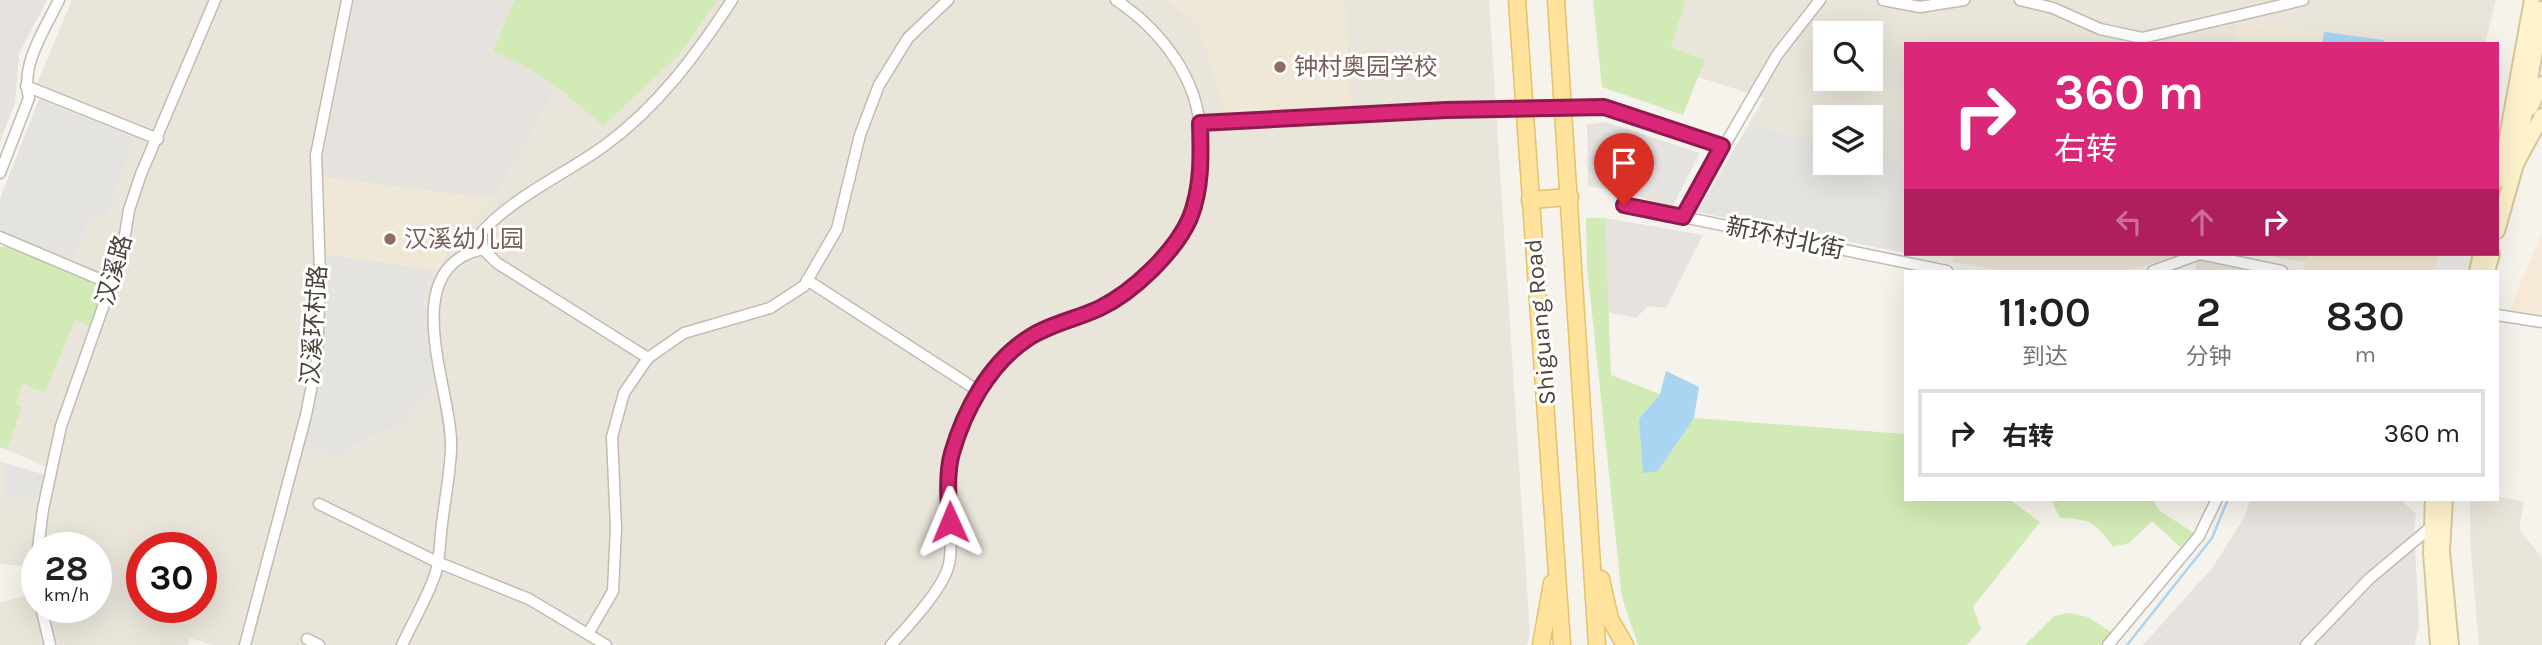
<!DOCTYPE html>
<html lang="zh">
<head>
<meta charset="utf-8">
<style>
	body { margin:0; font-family:Karla,"Noto Sans SC",sans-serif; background:#f2f2f2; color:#202124; height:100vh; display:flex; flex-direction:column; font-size:26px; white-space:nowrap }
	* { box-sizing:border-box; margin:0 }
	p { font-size:23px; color:#757577 }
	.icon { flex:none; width:38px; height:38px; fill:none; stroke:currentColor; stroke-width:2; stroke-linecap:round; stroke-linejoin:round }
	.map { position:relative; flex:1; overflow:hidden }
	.details { position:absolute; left:1904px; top:270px; width:595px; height:231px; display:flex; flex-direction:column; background:#fff; border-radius:0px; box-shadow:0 7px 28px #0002 }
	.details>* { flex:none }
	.banner { position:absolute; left:1904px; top:42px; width:595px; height:214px; border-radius:0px; box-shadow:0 7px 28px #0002; background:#db2777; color:#fff; overflow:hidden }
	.buttons { position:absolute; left:1813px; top:21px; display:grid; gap:14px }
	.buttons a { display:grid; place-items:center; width:70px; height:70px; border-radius:0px; background:#fff; box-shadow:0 7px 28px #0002; font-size:35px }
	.speed { position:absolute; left:21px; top:532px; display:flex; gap:14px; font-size:35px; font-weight:700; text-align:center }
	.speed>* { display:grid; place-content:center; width:91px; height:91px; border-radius:50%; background:#fff; box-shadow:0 7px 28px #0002; line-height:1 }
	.speed small { font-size:18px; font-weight:400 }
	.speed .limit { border:10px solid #d22; background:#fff; color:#111 }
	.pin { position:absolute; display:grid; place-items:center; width:60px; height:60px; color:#fff; margin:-72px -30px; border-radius:50% 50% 50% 0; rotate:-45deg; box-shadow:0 0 7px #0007 }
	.pin .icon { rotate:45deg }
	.me { position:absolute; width:77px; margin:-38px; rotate:359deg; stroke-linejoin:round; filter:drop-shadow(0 0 5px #0008) }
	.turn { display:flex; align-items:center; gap:24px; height:147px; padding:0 35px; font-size:32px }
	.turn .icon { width:91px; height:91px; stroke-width:2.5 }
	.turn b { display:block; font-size:49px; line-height:60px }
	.lanes { display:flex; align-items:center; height:66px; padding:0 35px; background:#0003; justify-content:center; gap:35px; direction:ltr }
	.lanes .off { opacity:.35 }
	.eta { display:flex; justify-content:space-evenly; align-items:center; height:119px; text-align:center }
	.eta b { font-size:42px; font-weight:600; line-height:49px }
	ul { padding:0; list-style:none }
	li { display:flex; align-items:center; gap:21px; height:88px; margin:0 14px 10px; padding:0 21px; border:4px solid #e0e0e0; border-radius:0px }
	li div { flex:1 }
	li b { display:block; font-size:26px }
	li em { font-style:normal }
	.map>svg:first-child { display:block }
</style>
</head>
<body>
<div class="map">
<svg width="2542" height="645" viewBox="0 0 2542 645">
	<rect width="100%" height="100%" fill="#f6f3ec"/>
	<g fill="#eae5da" fill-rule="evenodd">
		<path d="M 72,0 L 354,0 L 322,161 L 321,364 L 310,416 L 339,456 L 369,437 L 401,426 L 436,379 L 423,317 L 426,287 L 466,223 L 494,199 L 558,86 L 603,125 L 679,55 L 718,0 L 1489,0 L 1530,634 L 1527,645 L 213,645 L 190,638 L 188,645 L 0,645 L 0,603 L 37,592 L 37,607 L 96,607 L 96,548 L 37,548 L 37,567 L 0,564 L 0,461 L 5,463 L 3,496 L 51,501 L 54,470 L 7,450 L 22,408 L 16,404 L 23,384 L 45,393 L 75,320 L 91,327 L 109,278 L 72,262 L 92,212 L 105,216 L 133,138 L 39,99 L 36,86 ZM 142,548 L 201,548 L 201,607 L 142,607 Z"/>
		<path d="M 1686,0 L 2496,0 L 2485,44 L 2383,44 L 2383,40 L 2240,22 L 2236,44 L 1906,44 L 1906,162 L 1871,153 L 1871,117 L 1825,117 L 1825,142 L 1749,124 L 1764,98 L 1698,77 L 1704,60 L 1671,47 ZM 1825,33 L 1871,33 L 1871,79 L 1825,79 Z"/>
		<polygon points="2258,254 2307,254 2306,262"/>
		<polygon points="2197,260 2256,271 2195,271"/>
		<polygon points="2497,496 2524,502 2519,530 2542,557 2542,645 2479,645 2470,543 2470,499"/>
	</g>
	<g fill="#f7ead8">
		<polygon points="2542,232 2542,315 2509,312"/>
		<polygon points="2307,254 2438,254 2435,271 2304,271"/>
	</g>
	<g fill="#e6e2dd">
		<polygon points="0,0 47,0 19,54 15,103 0,142"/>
		<polygon points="354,0 515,0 492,52 517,60 558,86 494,199 322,177 322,161"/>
		<polygon points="1605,218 1703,235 1666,308 1648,306 1636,318 1607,312"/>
		<polygon points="2250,499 2400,499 2416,514 2414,529 2419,624 2415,645 2143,645 2213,567 2244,518"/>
	</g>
	<g fill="#efe8d6">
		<polygon points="1168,0 1345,0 1351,106 1226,115 1199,28"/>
		<polygon points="2239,22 2324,32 2322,44 2236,44"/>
		<polygon points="322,177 494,199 466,223 436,270 324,254"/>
		<polygon points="1954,254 2174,254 2174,258 2123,271 2002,271 1952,262"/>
	</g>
	<g fill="#d2eab5">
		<path d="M 515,0 L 718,0 L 679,55 L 603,126 C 568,95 536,67 492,52 Z"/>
		<polygon points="1593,0 1686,0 1671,47 1705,60 1683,115 1602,87"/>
		<polygon points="1586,218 1605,218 1611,375 1660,394 1639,419 1658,471 1694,418 1906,434 1906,499 2009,499 2040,522 1973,607 1981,629 1967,645 1638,645 1622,598 1587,266"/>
		<polygon points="7,246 105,289 92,327 75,320 45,393 23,384 16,404 22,407 7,450 0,447 0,247"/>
		<path d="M 2051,499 L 2152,499 L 2160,511 L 2194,533 L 2180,547 L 2152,521 L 2129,543 L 2113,547 C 2095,522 2091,519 2060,518 Z"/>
		<polygon points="2069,613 2088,617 2111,632 2101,645 2025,645 2054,616"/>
	</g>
	<g fill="#e5e3e0">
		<polygon points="39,99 134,138 105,217 92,212 72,262 0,231 0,199"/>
		<polygon points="1606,122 1700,153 1672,207 1627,193 1588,186 1587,125"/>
		<polygon points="1749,124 1825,142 1825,163 1871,163 1871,153 1906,162 1906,253 1697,212"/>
		<polygon points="324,254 436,270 426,287 423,317 437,379 401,426 369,437 339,456 301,443 321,364"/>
		<polygon points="5,463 53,477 51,501 3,496"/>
	</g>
	<g fill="#a9d4f2">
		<polygon points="2324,32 2384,40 2383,44 2322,44"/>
		<polygon points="1666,371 1699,387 1694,418 1658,471 1643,473 1639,419 1660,394"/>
	</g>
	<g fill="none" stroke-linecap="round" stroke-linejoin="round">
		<polyline stroke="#a9d4f2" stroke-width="2.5" points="2127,645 2212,538 2228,499"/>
		<g stroke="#c2bbae" stroke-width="13">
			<g id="minor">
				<polyline points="1883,0 1920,7 1964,0"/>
				<polyline points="2020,0 2053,8 2100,29 2142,38 2303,0"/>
				<polyline points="26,86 158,139"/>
				<polyline points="1200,123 1474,109 1604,107 1722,146"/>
				<path d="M 0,173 L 29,98 C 20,65 45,29 59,0"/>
				<polyline points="1624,205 1947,271"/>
				<polyline points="1683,217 1777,55 1820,0"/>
				<polyline points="0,237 111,284"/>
				<polyline points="2153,271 2200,254 2282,271"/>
				<polyline points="807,280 980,392"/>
				<polyline points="2497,315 2542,322"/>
				<path d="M 648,358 L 497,263 L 483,249 L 481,233 C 514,196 564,175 604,146 C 658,107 696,55 732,0"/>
				<polyline points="319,504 437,562 529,599 606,645"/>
				<polyline points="38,548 43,509 61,426 122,253 129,210 141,174 215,0"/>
				<polyline points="37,560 37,581"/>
				<polyline points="41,607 50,645"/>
				<polyline points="588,634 613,591 616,528 612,437 624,393 648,358 684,333 770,308 804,286 837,229 860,135 879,85 908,38 948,0"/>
				<polyline points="307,639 319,645"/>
				<polyline points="245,645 306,415 317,360 320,275 316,155 347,0"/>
				<path d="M 402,645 C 413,621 428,597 436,572 C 440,557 440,539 442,524 C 445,499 450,474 451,449 C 454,393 393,268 483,249"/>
				<path d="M 891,645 C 908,626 944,588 949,564 C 953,545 949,525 949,506 C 948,470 954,436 972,404 C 987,379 1002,357 1025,340 C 1048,323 1079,319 1103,306 C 1174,268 1202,212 1200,133 C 1199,79 1160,29 1116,0"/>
				<polyline points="2108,645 2199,536 2217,499"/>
				<polyline points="2306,645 2369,579 2431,527"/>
			</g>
		</g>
		<g stroke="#d6c79b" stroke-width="18">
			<g id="secondary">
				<polyline points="2530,108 2542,84"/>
				<polyline points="2503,159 2532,0"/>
				<polyline points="2516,164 2542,9"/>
				<polyline points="2497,181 2507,151"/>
				<polyline points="2497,231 2516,164 2542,116"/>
				<polyline points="2477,271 2481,254"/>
				<polyline points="2487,271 2492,254"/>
				<polyline points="2433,499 2431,552 2438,645"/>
				<polyline points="2445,499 2442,551 2451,645"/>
			</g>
		</g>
		<g stroke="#e6c16a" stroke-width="19">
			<g id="primary">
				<polyline points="1517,0 1562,645"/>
				<polyline points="1556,0 1597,645"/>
				<polyline points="1530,200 1570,197"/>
				<polyline points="1601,579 1610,619 1625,645"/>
				<polyline points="1541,645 1552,583"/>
			</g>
		</g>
		<use href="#minor" stroke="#fff" stroke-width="10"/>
		<use href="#secondary" stroke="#fff3cd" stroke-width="14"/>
		<use href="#primary" stroke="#ffe39c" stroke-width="16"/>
	</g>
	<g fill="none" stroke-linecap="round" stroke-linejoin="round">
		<g stroke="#8e194d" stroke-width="18">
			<path id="route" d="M 950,522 C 948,501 946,473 952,453 C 964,411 989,364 1027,339 C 1049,324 1077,319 1100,308 C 1133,292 1175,252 1190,218 C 1202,188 1201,155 1200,123 L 1446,110 L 1604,107 L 1722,146 L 1683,217 L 1624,205"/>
		</g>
		<use href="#route" stroke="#db2777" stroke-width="12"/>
	</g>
	<g fill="#8d6e63" stroke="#fff" stroke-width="2.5">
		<circle cx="1280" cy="67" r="7"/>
		<circle cx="390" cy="239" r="7"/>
	</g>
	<g text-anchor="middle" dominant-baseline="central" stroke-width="6" stroke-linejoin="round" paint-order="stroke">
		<g font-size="24" fill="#785e54" stroke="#fff" text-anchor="start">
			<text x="1294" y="67">钟村奥园学校</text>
			<text x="404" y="239">汉溪幼儿园</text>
		</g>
		<g font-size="24" fill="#4b4439" stroke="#fff">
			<text transform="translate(1785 238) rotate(12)">新环村北街</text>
			<text transform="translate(114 270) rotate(-74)">汉溪路</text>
			<text transform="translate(1540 322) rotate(-95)">Shiguang Road</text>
			<text transform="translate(314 325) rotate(-86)">汉溪环村路</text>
		</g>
	</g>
</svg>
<div class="buttons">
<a><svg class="icon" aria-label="search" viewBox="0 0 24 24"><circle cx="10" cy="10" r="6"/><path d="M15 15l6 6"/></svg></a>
<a><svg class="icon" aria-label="layers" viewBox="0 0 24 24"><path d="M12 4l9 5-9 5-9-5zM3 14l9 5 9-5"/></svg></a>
</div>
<div class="speed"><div>28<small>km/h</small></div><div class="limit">30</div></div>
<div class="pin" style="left:1624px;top:205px;background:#d93025"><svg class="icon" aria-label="arrive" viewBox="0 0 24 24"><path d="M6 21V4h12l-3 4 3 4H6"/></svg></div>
<svg class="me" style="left:950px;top:522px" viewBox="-20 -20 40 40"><path d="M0-17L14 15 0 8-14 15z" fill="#db2777" stroke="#fff" stroke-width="4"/></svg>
<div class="banner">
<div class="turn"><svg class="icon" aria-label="right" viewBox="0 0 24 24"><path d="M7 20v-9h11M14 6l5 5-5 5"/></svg><div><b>360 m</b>右转</div></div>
<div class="lanes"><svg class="icon off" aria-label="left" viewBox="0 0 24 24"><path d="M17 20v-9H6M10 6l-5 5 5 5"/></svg><svg class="icon off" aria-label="ahead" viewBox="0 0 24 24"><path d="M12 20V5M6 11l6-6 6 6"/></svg><svg class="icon" aria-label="right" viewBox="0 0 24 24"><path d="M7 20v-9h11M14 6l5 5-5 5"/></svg></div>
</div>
<section class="details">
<div class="eta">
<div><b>11:00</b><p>到达</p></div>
<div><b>2</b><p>分钟</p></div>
<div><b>830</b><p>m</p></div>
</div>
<ul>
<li><svg class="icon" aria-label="right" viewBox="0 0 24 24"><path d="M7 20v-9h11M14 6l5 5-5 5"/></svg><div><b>右转</b></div><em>360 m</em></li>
</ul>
</section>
</div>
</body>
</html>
